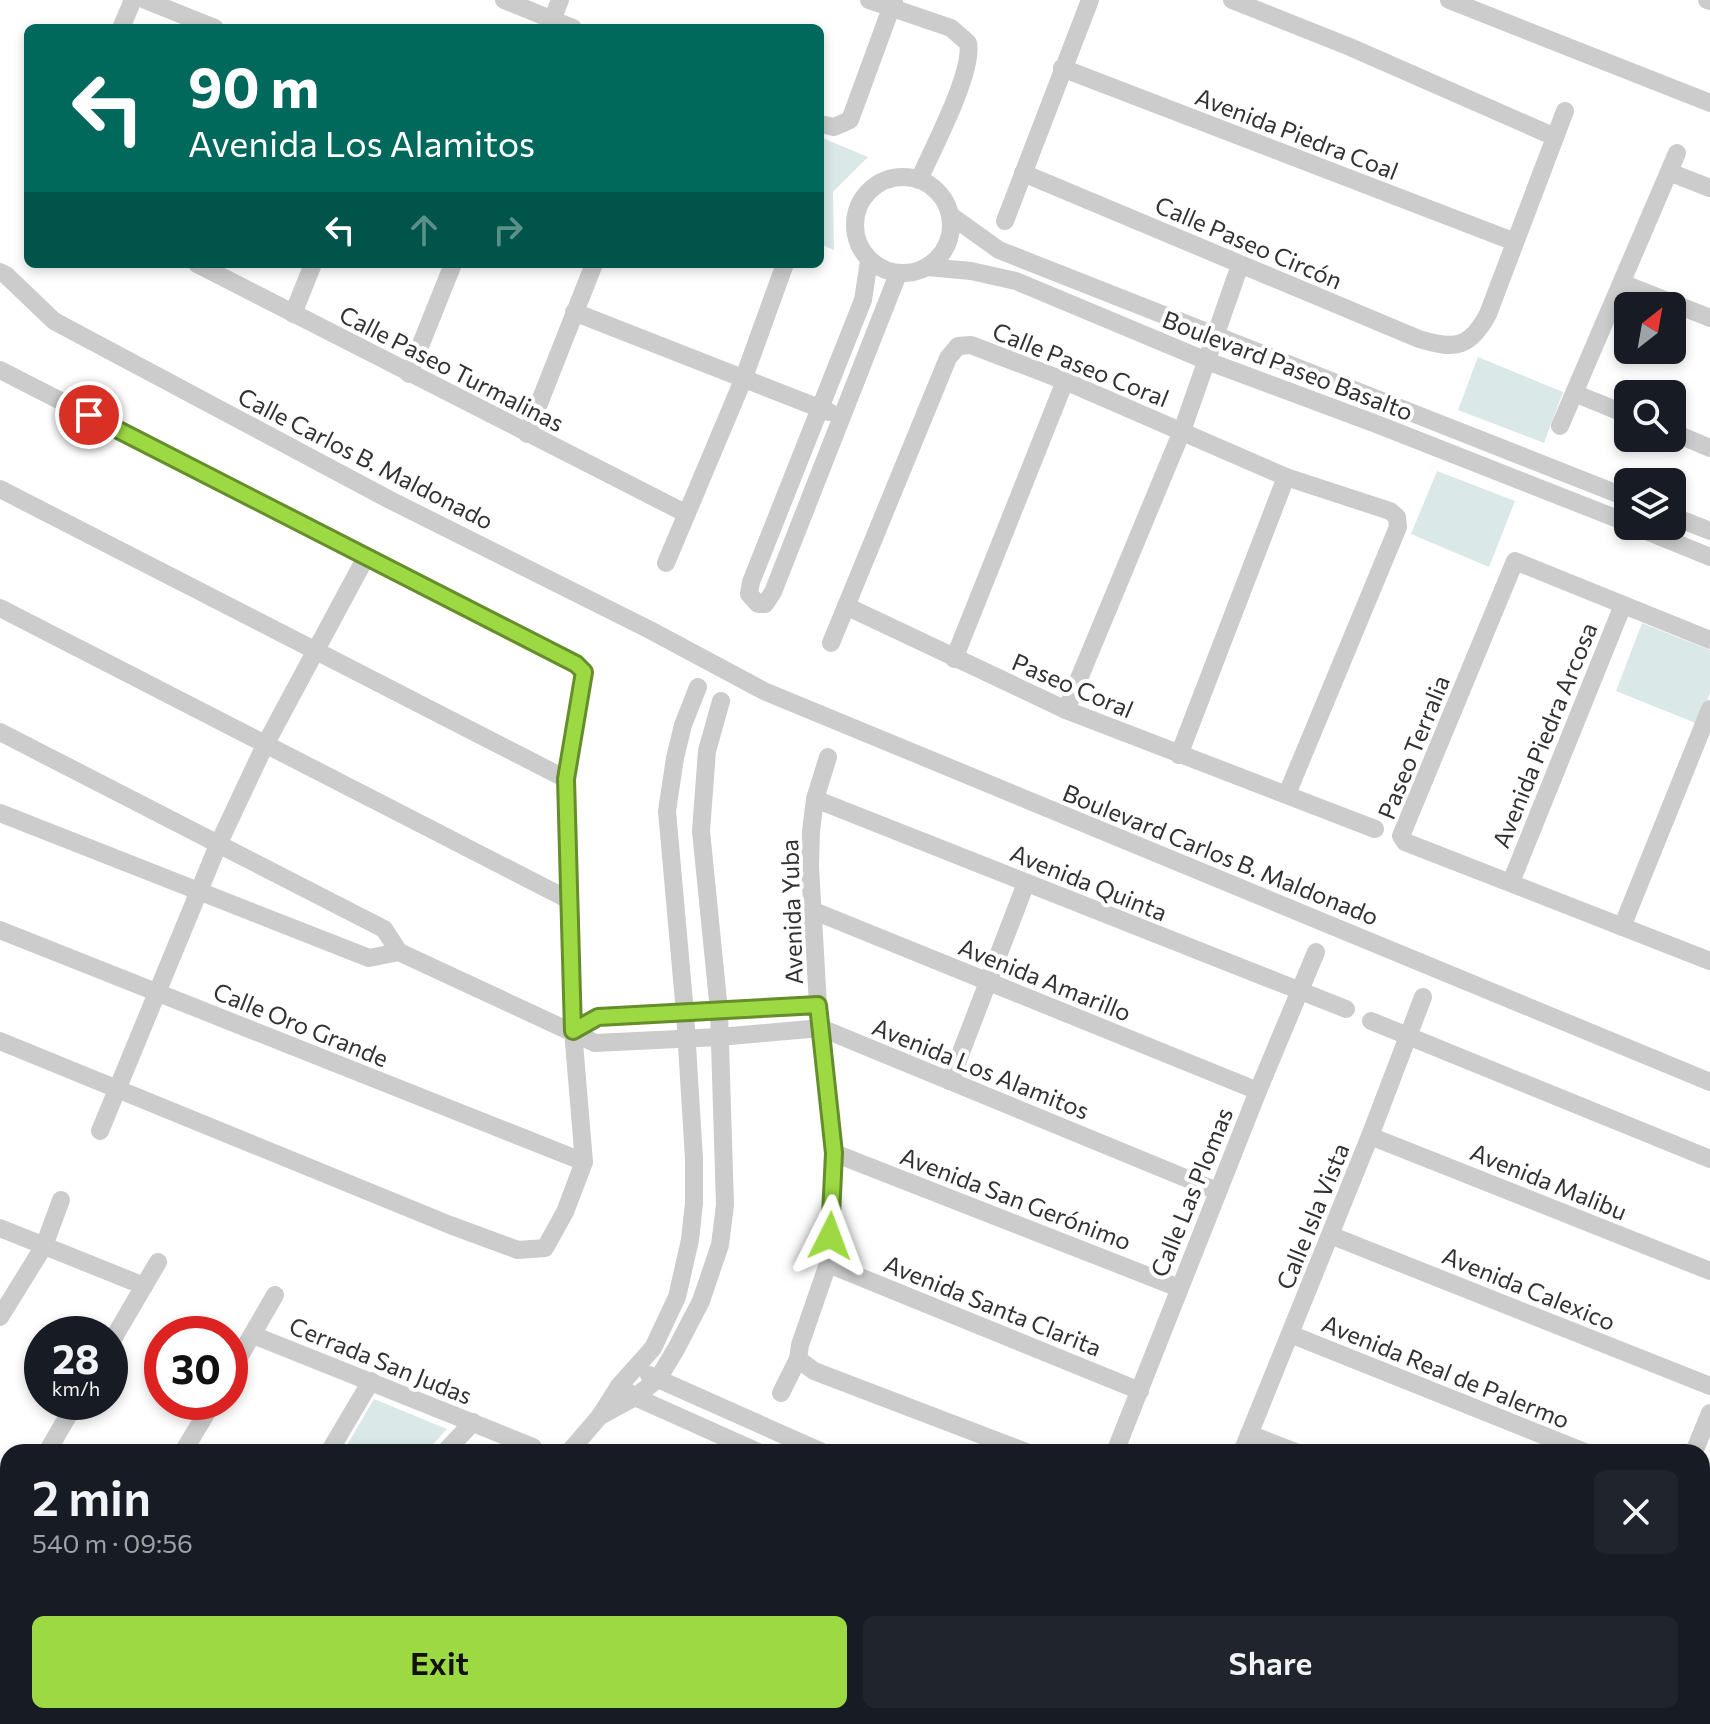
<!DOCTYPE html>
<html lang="en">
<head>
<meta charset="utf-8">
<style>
	body { margin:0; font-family:Commissioner,sans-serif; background:#20242c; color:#f1f3f6; height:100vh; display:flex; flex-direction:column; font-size:30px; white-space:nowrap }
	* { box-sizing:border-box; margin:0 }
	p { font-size:26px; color:#9ea1a6 }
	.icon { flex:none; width:44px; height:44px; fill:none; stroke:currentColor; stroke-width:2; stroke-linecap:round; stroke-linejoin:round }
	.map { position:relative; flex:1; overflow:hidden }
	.side { position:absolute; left:0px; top:1444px; width:1710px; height:280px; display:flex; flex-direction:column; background:#171b24; border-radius:24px 24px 0 0; box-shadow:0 4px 12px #0003 }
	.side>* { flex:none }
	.guide { position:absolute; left:24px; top:24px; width:800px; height:244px; border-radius:12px; box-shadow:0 4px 12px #0003; background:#00695c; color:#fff; overflow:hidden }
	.needle { width:52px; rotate:31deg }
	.controls { position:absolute; left:1614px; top:292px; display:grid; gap:16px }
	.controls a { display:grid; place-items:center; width:72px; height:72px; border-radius:12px; background:#171b24; box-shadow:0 4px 12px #0003; font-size:40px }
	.speed { position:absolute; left:24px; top:1316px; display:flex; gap:16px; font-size:40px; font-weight:700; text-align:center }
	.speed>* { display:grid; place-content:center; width:104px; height:104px; border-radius:50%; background:#171b24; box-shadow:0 4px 12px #0003; line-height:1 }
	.speed small { font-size:20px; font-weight:400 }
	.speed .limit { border:12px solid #d22; background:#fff; color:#111 }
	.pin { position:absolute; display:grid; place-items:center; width:68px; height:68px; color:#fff; margin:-34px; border:4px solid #fff; border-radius:50%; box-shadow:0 2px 8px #0007 }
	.me { position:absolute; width:88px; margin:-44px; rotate:3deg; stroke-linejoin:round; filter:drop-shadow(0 0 6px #0008) }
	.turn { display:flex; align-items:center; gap:28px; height:168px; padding:0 32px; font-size:36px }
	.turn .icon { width:104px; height:104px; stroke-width:2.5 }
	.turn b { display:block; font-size:56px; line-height:68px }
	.lanes { display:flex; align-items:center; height:76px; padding:0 32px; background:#0003; justify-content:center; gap:40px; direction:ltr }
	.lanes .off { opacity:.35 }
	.round { display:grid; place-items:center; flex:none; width:84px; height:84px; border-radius:12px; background:#20242c }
	.headline { display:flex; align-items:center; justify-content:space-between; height:136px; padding:0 32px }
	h1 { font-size:48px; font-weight:600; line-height:60px }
	.cta { display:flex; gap:16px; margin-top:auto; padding:16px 32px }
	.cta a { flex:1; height:92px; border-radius:12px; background:#9cd943; color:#111; font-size:32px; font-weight:600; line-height:92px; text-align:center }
	.cta a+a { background:#20242c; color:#f1f3f6 }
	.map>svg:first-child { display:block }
</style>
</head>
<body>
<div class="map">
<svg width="1710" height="1724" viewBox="0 0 1710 1724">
	<rect width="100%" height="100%" fill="#fff"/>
	<g fill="#dbe8e8">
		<polygon points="820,137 868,157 833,192 834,250 820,244"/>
		<polygon points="1478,357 1563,392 1544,443 1458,410"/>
		<polygon points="1437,471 1515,501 1489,567 1411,534"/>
		<polygon points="1642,623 1710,650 1710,693 1698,724 1616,691"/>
		<polygon points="374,1399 447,1429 426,1452 343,1452"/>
	</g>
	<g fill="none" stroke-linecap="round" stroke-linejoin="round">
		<g stroke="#ccc" stroke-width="18">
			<polyline points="145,0 215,28"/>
			<polyline points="504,0 573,28"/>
			<path d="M 869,0 L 951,28 L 968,43 C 974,72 932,150 919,180"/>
			<polyline points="1232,0 1350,47 1555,137"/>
			<polyline points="1449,0 1710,103"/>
			<polyline points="1707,0 1710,1"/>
			<polyline points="121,28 133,0"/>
			<polyline points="549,28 560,0"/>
			<polyline points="1062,68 1515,242"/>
			<polyline points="820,124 834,127 850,120 894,0"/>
			<polyline points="1669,172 1710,188"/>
			<path d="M 1023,173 L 1419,339 C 1455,350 1470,348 1488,314 L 1565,111"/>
			<circle cx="903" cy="225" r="48"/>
			<polyline points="950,215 999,250 1628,498"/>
			<polyline points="1005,221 1090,0"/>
			<polyline points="869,261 863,300 751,582 749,594 758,604 765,604 773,592 898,274"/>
			<polyline points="197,264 685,513"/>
			<polyline points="927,267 971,271 1016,281 1207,361 1379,425 1628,523"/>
			<polyline points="0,272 6,275 54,321 390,500 650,630 764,691 1710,1082"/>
			<polyline points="1622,283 1710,318"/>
			<polyline points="574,312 829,412"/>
			<polyline points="293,314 313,264"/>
			<polyline points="0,370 576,664 584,672 566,779 573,1031 584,1162 565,1212 545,1248 518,1250 450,1225 0,1041"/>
			<polyline points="409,374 453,264"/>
			<polyline points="1574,393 1628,415"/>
			<polyline points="1560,426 1677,153"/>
			<polyline points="1672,432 1710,448"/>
			<polyline points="527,434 594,264"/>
			<polyline points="0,489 566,779"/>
			<polyline points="1672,516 1710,531"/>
			<polyline points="1634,526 1710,557"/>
			<polyline points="666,563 743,380 785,264"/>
			<polyline points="846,606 1066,710 1375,829"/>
			<polyline points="0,608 567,899"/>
			<polyline points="1710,640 1515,561 1401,836 1405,842 1710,961"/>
			<polyline points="831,643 948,358 958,346 971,345 1065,381 1286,477 1390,511 1397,517 1398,527 1287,794"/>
			<polyline points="954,659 1065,381"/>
			<polyline points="1066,710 1182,431 1240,265"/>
			<polyline points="0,732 384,929 399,952 595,1043 719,1037 821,1028 1217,1191"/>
			<polyline points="1179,755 1286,477"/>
			<polyline points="815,799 1346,1009"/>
			<polyline points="0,813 369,958 399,952"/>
			<polyline points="1511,882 1623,605"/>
			<polyline points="814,911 1258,1091"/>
			<polyline points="1622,927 1710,709"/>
			<polyline points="0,930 584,1162"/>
			<polyline points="1371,1021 1710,1159"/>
			<polyline points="573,1031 598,1017 818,1005"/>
			<polyline points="950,1081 1026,883"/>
			<polyline points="100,1131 218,845 265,745 366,557"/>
			<polyline points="1370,1136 1710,1271"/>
			<polyline points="834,1153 1179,1288"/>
			<polyline points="0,1228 144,1286"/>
			<polyline points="1330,1235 1710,1386"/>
			<polyline points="828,1264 1140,1391"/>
			<polyline points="0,1317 44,1246 61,1200"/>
			<polyline points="1290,1334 1585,1452"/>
			<polyline points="253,1335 533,1447"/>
			<polyline points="110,1344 158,1262"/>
			<polyline points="798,1359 814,1371 1026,1452"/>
			<polyline points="230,1373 275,1295"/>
			<polyline points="649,1375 822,1452"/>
			<polyline points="619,1386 635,1397 658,1379 676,1349 701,1301 720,1245 725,1205 719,1011 701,831 707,751 721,701"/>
			<polyline points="781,1393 798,1359 800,1345 828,1264 834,1153 818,1005 810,867 811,831 815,799 828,757"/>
			<polyline points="600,1416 619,1386 653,1348 677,1297 690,1240 694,1203 694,1159 685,1013 667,811 675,758 683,725 698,687"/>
			<polyline points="1249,1434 1295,1452"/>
			<polyline points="47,1452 76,1402"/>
			<polyline points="183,1452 213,1402"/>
			<polyline points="329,1452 371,1381"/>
			<polyline points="445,1452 473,1422"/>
			<polyline points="569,1452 600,1416 635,1397 758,1452"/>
			<polyline points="1115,1452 1258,1091 1316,952"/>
			<polyline points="1242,1452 1370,1136 1423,997"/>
			<polyline points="1694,1452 1710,1413"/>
			<polyline points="0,1531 8,1518"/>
			<polyline points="1702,1599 1710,1602"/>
			<polyline points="1702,1620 1710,1624"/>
			<polyline points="4,1631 8,1633"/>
			<polyline points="150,1716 164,1724"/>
			<polyline points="533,1716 553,1724"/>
			<polyline points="1400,1716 1419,1724"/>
			<polyline points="1483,1716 1500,1724"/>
			<polyline points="200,1724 210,1716"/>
			<polyline points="309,1724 316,1716"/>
			<polyline points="344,1724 351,1716"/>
			<polyline points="454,1724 461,1716"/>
			<polyline points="882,1724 885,1716"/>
			<polyline points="1022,1724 1026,1716"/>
			<polyline points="1163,1724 1167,1716"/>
			<polyline points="1301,1724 1305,1716"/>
			<polyline points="1587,1724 1590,1716"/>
		</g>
	</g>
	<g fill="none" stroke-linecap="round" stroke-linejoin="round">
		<g stroke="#658d2c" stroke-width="20">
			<polyline id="route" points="89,415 576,664 584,672 566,779 573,1031 598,1017 818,1005 834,1153 830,1236"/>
		</g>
		<use href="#route" stroke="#9cd943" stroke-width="14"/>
	</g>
	<g text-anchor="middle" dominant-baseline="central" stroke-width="8" stroke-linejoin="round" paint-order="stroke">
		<g font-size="24" fill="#323232" stroke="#fff">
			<text transform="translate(1297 133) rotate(21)">Avenida Piedra Coal</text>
			<text transform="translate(1249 242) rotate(23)">Calle Paseo Circón</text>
			<text transform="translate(1081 364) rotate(22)">Calle Paseo Coral</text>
			<text transform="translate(1288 365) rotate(21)">Boulevard Paseo Basalto</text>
			<text transform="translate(452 368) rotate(27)">Calle Paseo Turmalinas</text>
			<text transform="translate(366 458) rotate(27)">Calle Carlos B. Maldonado</text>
			<text transform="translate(1073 685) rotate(23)">Paseo Coral</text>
			<text transform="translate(1544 735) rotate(-68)">Avenida Piedra Arcosa</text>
			<text transform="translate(1413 747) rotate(-68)">Paseo Terralia</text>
			<text transform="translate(1221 854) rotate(22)">Boulevard Carlos B. Maldonado</text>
			<text transform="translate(1089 882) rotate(22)">Avenida Quinta</text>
			<text transform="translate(791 912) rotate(-92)">Avenida Yuba</text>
			<text transform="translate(1045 979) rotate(22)">Avenida Amarillo</text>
			<text transform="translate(301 1024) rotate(22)">Calle Oro Grande</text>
			<text transform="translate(981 1068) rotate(22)">Avenida Los Alamitos</text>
			<text transform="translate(1549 1181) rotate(22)">Avenida Malibu</text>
			<text transform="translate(1191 1192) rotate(-68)">Calle Las Plomas</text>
			<text transform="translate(1016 1198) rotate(21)">Avenida San Gerónimo</text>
			<text transform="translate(1312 1216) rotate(-68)">Calle Isla Vista</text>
			<text transform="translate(1529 1288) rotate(22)">Avenida Calexico</text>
			<text transform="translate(993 1305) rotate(22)">Avenida Santa Clarita</text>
			<text transform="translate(381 1360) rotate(22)">Cerrada San Judas</text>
			<text transform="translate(1446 1371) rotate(22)">Avenida Real de Palermo</text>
		</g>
	</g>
</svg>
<div class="controls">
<a><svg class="needle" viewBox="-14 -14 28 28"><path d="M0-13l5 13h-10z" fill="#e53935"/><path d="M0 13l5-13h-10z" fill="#9ea1a6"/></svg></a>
<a><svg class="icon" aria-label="search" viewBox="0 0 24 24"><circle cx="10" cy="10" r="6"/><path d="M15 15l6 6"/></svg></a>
<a><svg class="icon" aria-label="layers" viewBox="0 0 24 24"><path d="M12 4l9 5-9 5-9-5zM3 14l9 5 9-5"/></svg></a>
</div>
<div class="speed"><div>28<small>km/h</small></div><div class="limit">30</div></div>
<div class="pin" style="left:89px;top:415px;background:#d93025"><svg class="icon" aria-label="arrive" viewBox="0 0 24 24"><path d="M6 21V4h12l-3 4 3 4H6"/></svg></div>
<svg class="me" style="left:830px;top:1236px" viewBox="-20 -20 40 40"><path d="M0-17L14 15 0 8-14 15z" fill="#9cd943" stroke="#fff" stroke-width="4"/></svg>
<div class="guide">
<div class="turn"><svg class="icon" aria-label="left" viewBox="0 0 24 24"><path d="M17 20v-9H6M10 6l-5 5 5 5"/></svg><div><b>90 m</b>Avenida Los Alamitos</div></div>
<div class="lanes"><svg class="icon" aria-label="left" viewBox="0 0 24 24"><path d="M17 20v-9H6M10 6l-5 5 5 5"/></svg><svg class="icon off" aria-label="ahead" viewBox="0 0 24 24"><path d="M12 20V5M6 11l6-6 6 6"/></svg><svg class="icon off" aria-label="right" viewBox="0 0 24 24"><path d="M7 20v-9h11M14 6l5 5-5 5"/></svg></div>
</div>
<section class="side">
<div class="headline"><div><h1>2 min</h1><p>540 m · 09:56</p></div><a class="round"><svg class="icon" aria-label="close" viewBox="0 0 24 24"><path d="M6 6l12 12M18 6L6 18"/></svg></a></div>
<div class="cta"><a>Exit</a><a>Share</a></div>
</section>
</div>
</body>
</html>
